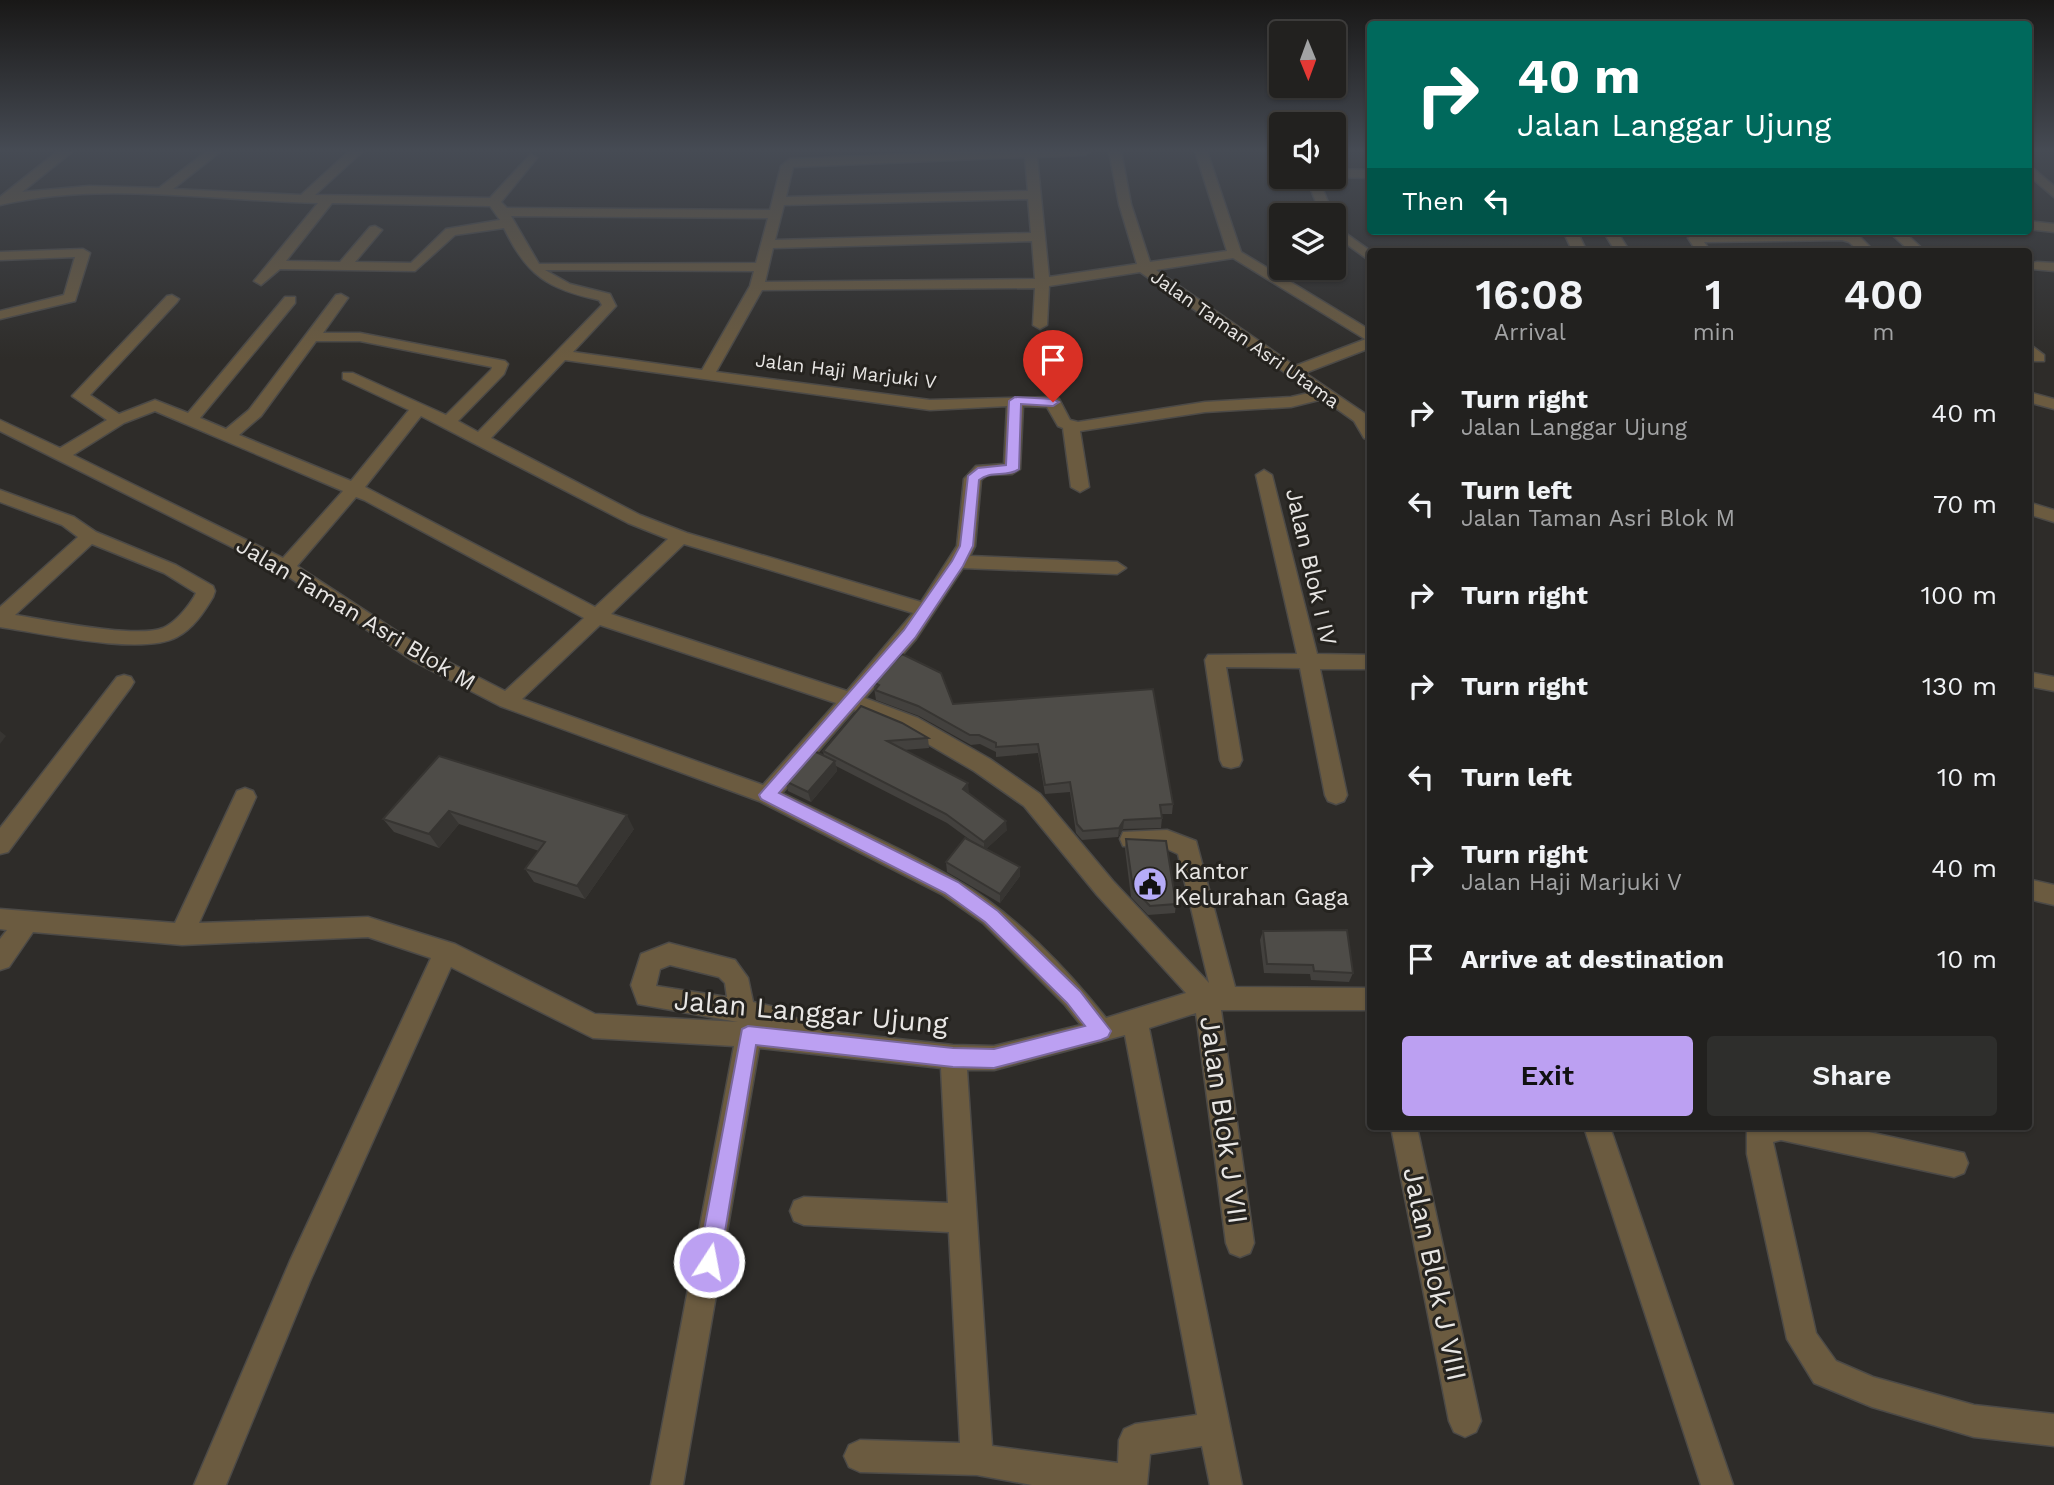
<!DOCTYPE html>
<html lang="en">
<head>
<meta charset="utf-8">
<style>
	body { margin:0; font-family:"Work Sans",sans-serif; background:#2e2e2c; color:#f1f3f6; height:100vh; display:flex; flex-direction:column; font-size:26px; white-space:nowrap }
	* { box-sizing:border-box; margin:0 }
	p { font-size:23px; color:#a2a3a4 }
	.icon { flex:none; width:38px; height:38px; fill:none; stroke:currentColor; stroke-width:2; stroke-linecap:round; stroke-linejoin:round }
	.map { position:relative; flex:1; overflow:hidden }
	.sheet { position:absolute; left:1367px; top:248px; width:665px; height:882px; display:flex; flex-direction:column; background:#22211f; border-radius:7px; box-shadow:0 2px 5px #0004,0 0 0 2px #3f3e3d }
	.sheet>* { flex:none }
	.guide { position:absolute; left:1367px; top:21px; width:665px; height:214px; border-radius:7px; box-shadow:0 2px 5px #0004,0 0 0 2px #3f3e3d; background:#00695c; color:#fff; overflow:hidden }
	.needle { width:46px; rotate:179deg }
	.fabs { position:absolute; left:1269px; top:21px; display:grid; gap:14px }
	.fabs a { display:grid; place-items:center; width:77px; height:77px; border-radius:7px; background:#22211f; box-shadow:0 2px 5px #0004,0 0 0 2px #3f3e3d; font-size:35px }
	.pin { position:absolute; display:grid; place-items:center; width:60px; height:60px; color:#fff; margin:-72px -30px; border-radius:50% 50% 50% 0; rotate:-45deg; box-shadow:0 0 7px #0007 }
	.pin .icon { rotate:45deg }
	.me { position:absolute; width:77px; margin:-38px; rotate:11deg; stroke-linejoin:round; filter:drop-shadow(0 0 5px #0008) }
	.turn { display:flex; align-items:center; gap:24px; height:147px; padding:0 35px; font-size:32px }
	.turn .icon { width:91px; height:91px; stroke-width:2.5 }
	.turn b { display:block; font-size:49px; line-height:60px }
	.then { display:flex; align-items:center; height:66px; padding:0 35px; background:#0003; gap:14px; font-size:26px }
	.eta { display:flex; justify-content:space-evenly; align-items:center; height:119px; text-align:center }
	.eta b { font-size:42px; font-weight:600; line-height:49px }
	.cta { display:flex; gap:14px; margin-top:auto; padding:14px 35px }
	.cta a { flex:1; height:80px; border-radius:7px; background:#bca0f2; color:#111; font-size:28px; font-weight:600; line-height:80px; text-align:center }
	.cta a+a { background:#2e2e2c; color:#f1f3f6 }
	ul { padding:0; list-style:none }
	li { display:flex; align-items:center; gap:21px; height:91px; padding:0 35px }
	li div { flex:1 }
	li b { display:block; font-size:26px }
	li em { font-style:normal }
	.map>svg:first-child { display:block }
</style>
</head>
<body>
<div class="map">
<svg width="2054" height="1485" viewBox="0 0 2054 1485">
	<rect width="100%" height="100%" fill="#2e2c29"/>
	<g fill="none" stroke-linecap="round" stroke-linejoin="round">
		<g stroke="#4c4a47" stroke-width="3">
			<g id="minor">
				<path d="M 58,151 L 73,151 L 22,192 L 89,186 L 159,188 L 207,151 L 221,151 L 173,189 L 301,195 L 349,151 L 363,151 L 315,195 L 490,198 L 531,154 L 537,158 L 501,202 L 507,208 L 770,210 L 781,166 L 790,159 L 984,151 L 1091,151 L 1085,155 L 1037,157 L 1049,277 L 1137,264 L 1119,204 L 1109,151 L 1121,151 L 1131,204 L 1150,262 L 1227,251 L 1195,151 L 1207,151 L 1241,252 L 1370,330 L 1370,348 L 1305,373 L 1367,415 L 1370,420 L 1370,440 L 1364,438 L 1354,421 L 1323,399 L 1291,407 L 1205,412 L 1080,431 L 1089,487 L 1080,492 L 1071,487 L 1063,428 L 1058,426 L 1047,407 L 1023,406 L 1020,469 L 1012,474 L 987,475 L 981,480 L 975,546 L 970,556 L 1117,562 L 1126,568 L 1117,574 L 963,568 L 916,639 L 865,698 L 918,718 L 990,759 L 1040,794 L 1113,881 L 1209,983 L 1178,854 L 1165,848 L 1123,846 L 1120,839 L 1123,832 L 1167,830 L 1196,841 L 1235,987 L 1370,988 L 1370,1010 L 1221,1010 L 1254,1243 L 1250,1253 L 1240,1257 L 1230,1253 L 1226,1243 L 1196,1013 L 1149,1028 L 1242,1485 L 1210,1485 L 1202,1446 L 1150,1454 L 1147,1485 L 1032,1485 L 977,1475 L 860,1472 L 849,1467 L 844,1456 L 849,1445 L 860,1440 L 960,1443 L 949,1232 L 804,1225 L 794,1221 L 790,1211 L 794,1201 L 804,1197 L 948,1203 L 941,1068 L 759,1048 L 683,1485 L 651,1485 L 734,1046 L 593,1038 L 451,967 L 310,1281 L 226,1485 L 194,1485 L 290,1261 L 431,958 L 368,937 L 182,945 L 33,932 L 9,967 L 0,970 L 0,939 L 7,930 L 0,929 L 0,909 L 175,923 L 237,791 L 245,788 L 253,791 L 256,797 L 199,923 L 368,917 L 455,944 L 595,1014 L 738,1022 L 638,1004 L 631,985 L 641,954 L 669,943 L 735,960 L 748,978 L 753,1002 L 779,1008 L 816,1030 L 953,1045 L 994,1046 L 1081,1025 L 1065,1005 L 983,923 L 943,895 L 759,801 L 500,706 L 413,661 L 280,571 L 0,431 L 0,420 L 60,448 L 107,420 L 72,396 L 167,296 L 172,295 L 179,299 L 177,302 L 90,395 L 119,414 L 155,400 L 188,413 L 285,297 L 295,297 L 295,303 L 200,418 L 226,429 L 249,410 L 336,295 L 341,294 L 348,298 L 323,333 L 360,333 L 505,361 L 508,364 L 504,374 L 458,421 L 478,432 L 602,305 L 599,300 C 548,289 527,276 504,228 L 455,235 L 415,271 L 280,269 L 261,285 L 254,281 L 318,203 C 213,201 104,181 0,205 L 0,197 ZM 1025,157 L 1028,191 L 786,197 L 793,167 ZM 1028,199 L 1031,233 L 775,240 L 784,205 ZM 332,203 L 490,206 L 500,220 L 446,229 L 411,263 L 355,262 L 382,230 L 375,226 L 370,227 L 340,262 L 286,261 ZM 511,216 L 768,218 L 756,263 L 539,264 ZM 1032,241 L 1035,279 L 765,282 L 773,248 ZM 1233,258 L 1365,339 L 1366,339 L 1295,366 L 1156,270 ZM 545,270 L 754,271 L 750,286 L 702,370 L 573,352 L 616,306 L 610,294 L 570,284 ZM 1140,272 L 1313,392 L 1291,397 L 1205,402 L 1078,422 L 1070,420 L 1059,399 L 1053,397 L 930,400 L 716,372 L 762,290 L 1035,288 L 1033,325 L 1040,329 L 1047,325 L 1049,286 ZM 316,341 L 360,341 L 492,367 L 491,370 L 446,415 L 353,373 L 343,373 L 343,379 L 409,410 L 351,481 L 239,435 L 261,416 ZM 565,360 L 930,410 L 1007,406 L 1004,464 L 976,466 L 964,479 L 957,546 L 921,602 L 687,533 L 640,515 L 491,438 ZM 155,411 L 343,491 L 283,558 L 73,455 L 124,423 ZM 421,416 L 628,523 L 668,539 L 595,607 L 365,487 ZM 356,497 L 364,500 L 584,618 L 505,691 L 427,651 L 297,566 ZM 684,544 L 913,613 L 847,691 L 611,614 ZM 600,625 L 836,703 L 763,785 L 522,699 ZM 854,710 L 904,730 L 974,771 L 1024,806 L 1097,895 L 1186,993 L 1106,1018 C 1067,969 1013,912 958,881 C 902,848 841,822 782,793 ZM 670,965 L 719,977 L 725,983 L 727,997 L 656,986 L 660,969 ZM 1125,1035 L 1197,1415 L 1135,1424 L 1124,1429 L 1119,1440 L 1118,1463 L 992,1446 L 967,1070 L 994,1070 Z"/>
				<polygon points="2028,164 2054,186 2054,197 2028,175"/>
				<polygon points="1334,169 1370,170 1370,178 1334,177"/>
				<polygon points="1306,177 1318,177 1333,215 1321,215"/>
				<polygon points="2028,221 2054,224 2054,232 2028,229"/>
				<polygon points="1334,225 1372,252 1370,261 1334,235"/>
				<polygon points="1563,231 1577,231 1587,252 1573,252"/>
				<polygon points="1888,231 1903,231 1926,252 1911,252"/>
				<polygon points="1613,232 1618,233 1630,252 1616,252 1606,236"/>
				<polygon points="1842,232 1859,236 1875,252 1860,252 1849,242 1842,240 1704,242 1711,252 1697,252 1688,238 1695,234"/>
				<polygon points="83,249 90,253 75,301 0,319 0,311 64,295 75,257 0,260 0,252"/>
				<polygon points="2037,262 2054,263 2054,271 2032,269 2032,263"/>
				<polygon points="2028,343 2044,355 2044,361 2034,361 2028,356"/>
				<polygon points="2028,392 2054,399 2054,409 2028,402"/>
				<polygon points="1264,470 1272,475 1317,654 1370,655 1370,669 1320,669 1347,795 1344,801 1336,804 1328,801 1325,795 1300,668 1226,667 1242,760 1239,766 1231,768 1223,766 1220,760 1205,660 1208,655 1297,654 1256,475"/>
				<path d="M 0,490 L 74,517 L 96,532 L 176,565 L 213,586 L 215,591 L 213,597 C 204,612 193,629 177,637 C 143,656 40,633 0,627 L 0,607 L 78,537 L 62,525 L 0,502 ZM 92,544 L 164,573 L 196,593 L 194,597 C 187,608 176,622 163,628 C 136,639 47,620 15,615 Z"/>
				<polygon points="2028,502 2054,510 2054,522 2028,514"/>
				<polygon points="2028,672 2054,677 2054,691 2028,686"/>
				<polygon points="124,675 131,677 134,682 131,687 8,852 0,854 0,828 117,677"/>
				<polygon points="2028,879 2054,885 2054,905 2028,899"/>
				<polygon points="1391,1127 1417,1127 1481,1421 1476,1432 1465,1437 1454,1432 1449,1421"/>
				<polygon points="1584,1127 1610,1127 1733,1485 1701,1485"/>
				<polygon points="1747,1127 1846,1127 1964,1153 1968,1163 1964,1173 1954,1177 1781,1140 1773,1142 1816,1333 1836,1361 1873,1377 1974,1405 2054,1414 2054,1446 1974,1437 1872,1407 1814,1383 1787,1339 1747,1154"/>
			</g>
		</g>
		<use href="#minor" fill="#6b5b40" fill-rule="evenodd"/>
	</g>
	<g fill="#43413e">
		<polygon points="873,682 953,704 1173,804 1172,814 1161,814 1162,818 1161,828 1123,829 1118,837 1082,840 1076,833 1070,792 1045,794 1038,753 996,757 996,752 980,744 971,745 919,716 876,700"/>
		<polygon points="902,723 928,738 929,748 904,750 969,793 968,793 1007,830 986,849 1020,876 1000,903 947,872 946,862 973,842 947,823 836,766 837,771 811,802 788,791 785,781 824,756 823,751"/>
		<polygon points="439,756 634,829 585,899 534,882 525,869 539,851 459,824 439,848 394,832 383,819"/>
		<polygon points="1126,839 1176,904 1175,913 1148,915 1131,897 1125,849"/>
		<polygon points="1263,931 1353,973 1349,982 1311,980 1310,974 1264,973 1260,940"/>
	</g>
	<g fill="#373532">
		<polygon points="0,731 6,736 0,744"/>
		<polygon points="835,761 837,771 811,802 808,792"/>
		<polygon points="968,783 969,793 963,799 963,789"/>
		<polygon points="449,811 459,824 439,848 429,834"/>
		<polygon points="627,815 634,829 585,899 577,886"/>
		<polygon points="1124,820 1123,829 1118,837 1119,828"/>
		<polygon points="1006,821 1007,830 984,851 984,842"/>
		<polygon points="1020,867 1020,876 1000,903 1000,894"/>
	</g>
	<g fill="#4e4c48" stroke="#373532" stroke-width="2">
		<polygon points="902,654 941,673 953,704 1153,689 1173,804 1160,805 1162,818 1124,820 1119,828 1083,831 1077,824 1070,782 1045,785 1038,744 996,747 996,743 979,735 970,735 918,706 875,690 879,685 873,682"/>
		<polygon points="861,706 902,723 928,738 887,741 968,783 963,789 1006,821 984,842 946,814 823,751"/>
		<polygon points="812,750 835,761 808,792 785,781"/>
		<polygon points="439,756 627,815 577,886 525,869 545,842 449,811 429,834 383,819"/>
		<polygon points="965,838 1020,867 1000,894 946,862"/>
		<polygon points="1126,839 1166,841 1176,904 1150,906 1133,888"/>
		<polygon points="1347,930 1353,973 1314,971 1313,965 1267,964 1263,931"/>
	</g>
	<linearGradient id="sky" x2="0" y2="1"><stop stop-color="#191817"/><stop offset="0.42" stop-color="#464b54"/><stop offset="1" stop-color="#464b54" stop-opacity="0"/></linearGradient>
	<rect width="2054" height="359" fill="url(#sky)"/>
	<path fill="#bca0f2" stroke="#7a689d" stroke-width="2" d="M 1015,397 L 1053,399 L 1059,402 L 1053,406 L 1021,404 L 1019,469 C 1007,478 991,470 979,480 L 973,546 L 963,566 L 915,638 L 779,793 L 958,882 L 998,911 L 1080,991 L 1111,1031 L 1108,1037 L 1101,1040 L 994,1068 L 953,1067 L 756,1045 L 720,1262 L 716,1269 L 709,1273 L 701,1269 L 698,1262 L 742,1029 L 748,1026 L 953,1048 L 994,1049 L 1085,1026 L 1067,1003 L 985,922 L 945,893 L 761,799 L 759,795 L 904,630 L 952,561 L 960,546 L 968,476 L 978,468 L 1006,465 L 1009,401 Z"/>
	<defs>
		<g id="civic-disc" transform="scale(1.75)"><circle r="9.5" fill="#b6acf8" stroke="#25231f"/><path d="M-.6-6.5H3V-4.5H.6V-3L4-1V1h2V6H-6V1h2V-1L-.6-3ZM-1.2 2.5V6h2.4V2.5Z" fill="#111"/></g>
	</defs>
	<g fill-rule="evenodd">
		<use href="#civic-disc" x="1150" y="884"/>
	</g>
	<g text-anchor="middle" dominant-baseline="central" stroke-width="6" stroke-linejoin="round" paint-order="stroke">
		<g font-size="19" fill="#e8e6e4" stroke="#25231f">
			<text transform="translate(1245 339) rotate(35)">Jalan Taman Asri Utama</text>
			<text transform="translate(846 371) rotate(7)">Jalan Haji Marjuki V</text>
		</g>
		<g font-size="23" fill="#e8e6e4" stroke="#25231f">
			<text transform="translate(1311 567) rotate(77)">Jalan Blok I IV</text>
			<text transform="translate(356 614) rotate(31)">Jalan Taman Asri Blok M</text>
		</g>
		<g font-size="23" fill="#e8e6e4" stroke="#25231f" text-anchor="start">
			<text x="1174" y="871">Kantor<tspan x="1174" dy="26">Kelurahan Gaga</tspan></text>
		</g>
		<g font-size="28" fill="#e8e6e4" stroke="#25231f">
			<text transform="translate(811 1012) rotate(5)">Jalan Langgar Ujung</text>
			<text transform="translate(1224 1120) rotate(82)">Jalan Blok J VII</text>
			<text transform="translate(1435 1274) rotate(78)">Jalan Blok J VIII</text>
		</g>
	</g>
</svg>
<div class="fabs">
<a><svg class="needle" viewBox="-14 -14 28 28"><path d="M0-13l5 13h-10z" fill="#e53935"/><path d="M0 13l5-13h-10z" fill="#a2a3a4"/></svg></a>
<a><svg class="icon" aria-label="sound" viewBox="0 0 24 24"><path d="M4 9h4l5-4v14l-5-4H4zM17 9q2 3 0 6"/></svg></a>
<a><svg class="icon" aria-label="layers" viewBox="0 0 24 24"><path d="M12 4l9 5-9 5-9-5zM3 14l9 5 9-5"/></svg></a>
</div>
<div class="pin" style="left:1053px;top:402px;background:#d93025"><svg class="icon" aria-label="arrive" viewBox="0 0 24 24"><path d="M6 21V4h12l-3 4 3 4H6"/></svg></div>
<svg class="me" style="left:709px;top:1262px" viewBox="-20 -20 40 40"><circle r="17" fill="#bca0f2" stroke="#fff" stroke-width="3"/><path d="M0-11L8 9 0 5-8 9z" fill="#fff"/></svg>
<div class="guide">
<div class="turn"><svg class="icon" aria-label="right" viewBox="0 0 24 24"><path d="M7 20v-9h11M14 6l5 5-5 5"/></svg><div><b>40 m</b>Jalan Langgar Ujung</div></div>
<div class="then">Then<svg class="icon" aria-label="left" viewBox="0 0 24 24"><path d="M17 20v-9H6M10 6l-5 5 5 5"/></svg></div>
</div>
<section class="sheet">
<div class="eta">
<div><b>16:08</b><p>Arrival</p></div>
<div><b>1</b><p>min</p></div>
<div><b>400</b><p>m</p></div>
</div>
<ul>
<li><svg class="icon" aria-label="right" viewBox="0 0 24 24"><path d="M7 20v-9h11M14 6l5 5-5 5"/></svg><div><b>Turn right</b><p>Jalan Langgar Ujung</p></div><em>40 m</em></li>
<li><svg class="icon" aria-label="left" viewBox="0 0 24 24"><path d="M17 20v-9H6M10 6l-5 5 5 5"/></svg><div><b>Turn left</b><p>Jalan Taman Asri Blok M</p></div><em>70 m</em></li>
<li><svg class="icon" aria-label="right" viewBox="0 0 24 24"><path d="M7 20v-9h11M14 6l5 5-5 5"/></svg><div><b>Turn right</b></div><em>100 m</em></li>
<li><svg class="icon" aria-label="right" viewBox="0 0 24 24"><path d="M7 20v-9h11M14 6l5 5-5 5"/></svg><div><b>Turn right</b></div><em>130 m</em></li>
<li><svg class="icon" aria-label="left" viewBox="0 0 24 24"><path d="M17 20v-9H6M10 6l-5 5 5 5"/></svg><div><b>Turn left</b></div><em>10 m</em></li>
<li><svg class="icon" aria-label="right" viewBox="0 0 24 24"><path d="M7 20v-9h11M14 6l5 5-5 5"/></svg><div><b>Turn right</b><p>Jalan Haji Marjuki V</p></div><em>40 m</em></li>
<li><svg class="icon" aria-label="arrive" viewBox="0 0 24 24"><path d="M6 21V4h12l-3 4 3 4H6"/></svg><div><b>Arrive at destination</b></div><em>10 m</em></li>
</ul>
<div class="cta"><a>Exit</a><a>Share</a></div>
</section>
</div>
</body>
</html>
